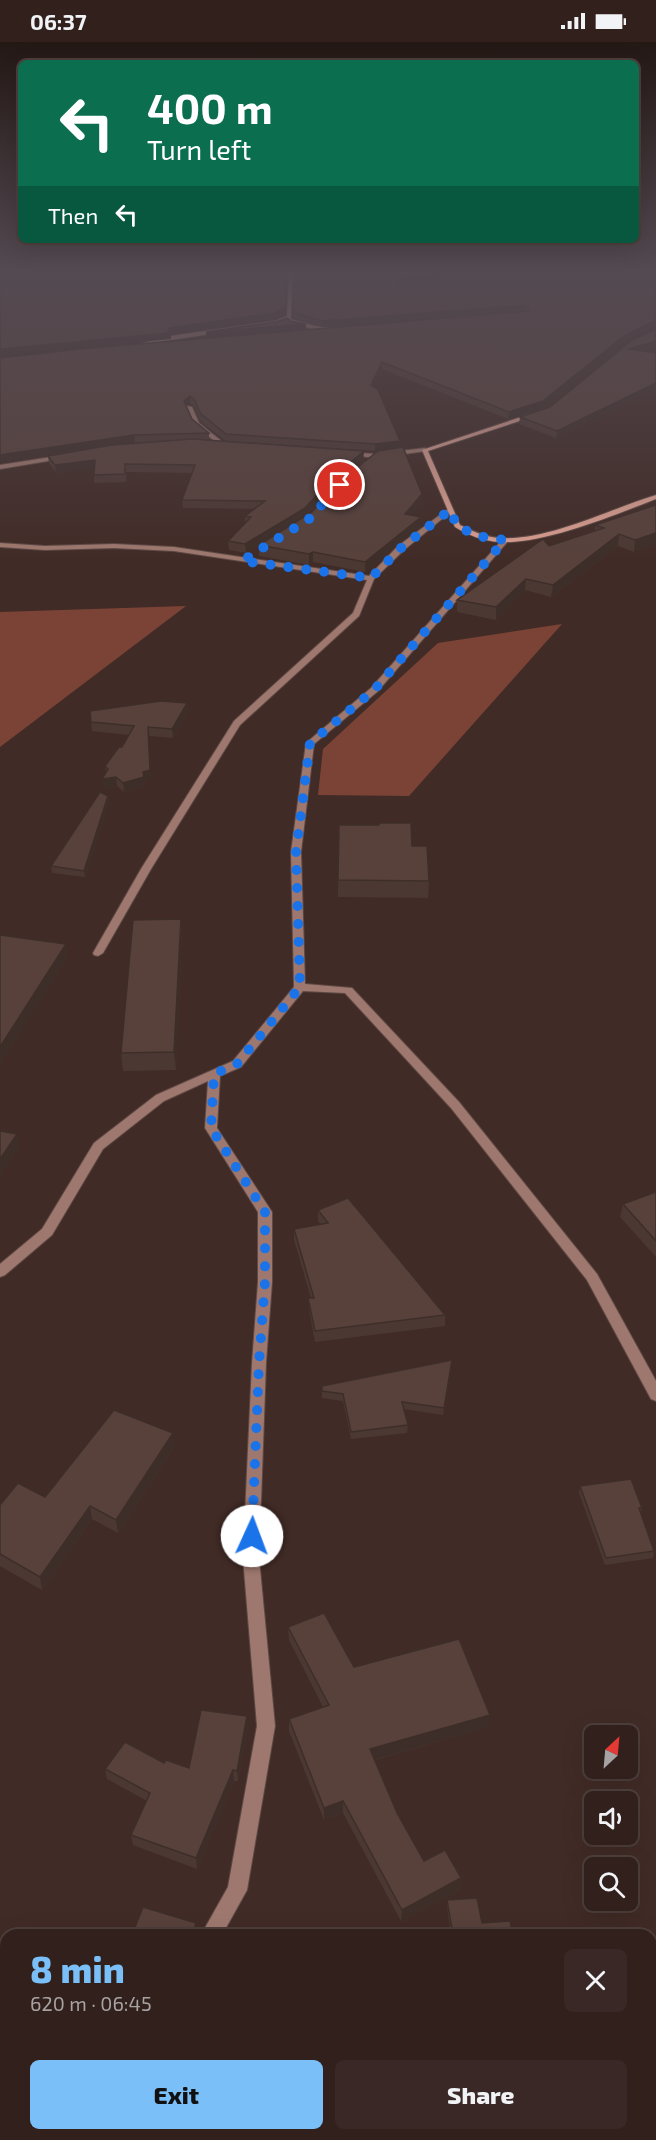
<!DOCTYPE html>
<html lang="en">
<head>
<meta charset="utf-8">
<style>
	body { margin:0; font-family:"Exo 2",sans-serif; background:#392825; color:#f1f3f6; height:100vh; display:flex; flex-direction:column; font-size:22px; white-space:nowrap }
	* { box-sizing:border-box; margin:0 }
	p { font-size:20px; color:#a8a3a3 }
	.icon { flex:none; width:33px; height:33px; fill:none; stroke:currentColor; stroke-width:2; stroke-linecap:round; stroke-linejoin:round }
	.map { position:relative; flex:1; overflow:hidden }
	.panel { position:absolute; left:0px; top:1887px; width:657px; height:212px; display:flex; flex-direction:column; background:#31201c; border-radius:18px 18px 0 0; box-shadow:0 6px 24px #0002,0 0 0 2px #4c3e3b }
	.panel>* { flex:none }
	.banner { position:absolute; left:18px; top:18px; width:621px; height:183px; border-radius:9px; box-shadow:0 6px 24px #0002,0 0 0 2px #4c3e3b; background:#0b6e4f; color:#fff; overflow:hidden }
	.needle { width:39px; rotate:26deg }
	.controls { position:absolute; left:584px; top:1683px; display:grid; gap:12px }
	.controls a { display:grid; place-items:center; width:54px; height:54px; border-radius:9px; background:#31201c; box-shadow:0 6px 24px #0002,0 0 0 2px #4c3e3b; font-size:30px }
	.pin { position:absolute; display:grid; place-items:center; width:51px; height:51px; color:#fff; margin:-26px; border:3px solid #fff; border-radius:50%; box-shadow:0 2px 6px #0007 }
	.me { position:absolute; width:66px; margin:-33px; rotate:2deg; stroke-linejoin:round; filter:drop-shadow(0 0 4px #0008) }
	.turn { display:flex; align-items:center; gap:21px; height:126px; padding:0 30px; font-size:27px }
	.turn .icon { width:78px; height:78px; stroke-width:2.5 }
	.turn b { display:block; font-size:42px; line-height:51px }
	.then { display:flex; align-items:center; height:57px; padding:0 30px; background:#0003; gap:12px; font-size:22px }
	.round { display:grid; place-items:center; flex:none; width:63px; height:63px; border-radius:9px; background:#392825 }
	.head { display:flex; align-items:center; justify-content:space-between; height:102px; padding:0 30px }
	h1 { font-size:36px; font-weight:800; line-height:45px; color:#7abff8 }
	.action { display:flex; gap:12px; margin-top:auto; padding:12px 30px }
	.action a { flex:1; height:69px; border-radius:9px; background:#7abff8; color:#111; font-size:24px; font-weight:800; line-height:69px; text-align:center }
	.action a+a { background:#392825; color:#f1f3f6 }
	.status { display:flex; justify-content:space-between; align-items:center; height:42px; padding:0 30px; background:#31201c; direction:ltr }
	.status svg { height:16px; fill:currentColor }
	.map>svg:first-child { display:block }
</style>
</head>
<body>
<div class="status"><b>06:37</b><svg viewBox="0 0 49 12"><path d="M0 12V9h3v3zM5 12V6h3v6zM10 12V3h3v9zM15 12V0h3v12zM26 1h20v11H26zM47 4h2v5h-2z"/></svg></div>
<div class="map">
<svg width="656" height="2098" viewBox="0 0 656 2098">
	<rect width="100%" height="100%" fill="#412b26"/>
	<g fill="#7b4336">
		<polygon points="186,564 0,705 0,570"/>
		<polygon points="562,582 409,754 318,753 323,707 438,601"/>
	</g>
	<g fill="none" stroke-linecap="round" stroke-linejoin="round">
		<g stroke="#5e4944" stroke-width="2">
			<g id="street">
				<polygon points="307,227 316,227 293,231 291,276 276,282 164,299 133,307 130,305 164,295 275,279 287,274 289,230"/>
				<polygon points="432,227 437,227 457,236 447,239 451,236"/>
				<polygon points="291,277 315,284 341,287 315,288 289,280"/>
				<polygon points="187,364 192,365 199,381 225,402 225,404 221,404 194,383"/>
				<polygon points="425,406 427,409 375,416 344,412 347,410 375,412"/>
				<polygon points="64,413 66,414 66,416 0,427 0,423"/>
				<polygon points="448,467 453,468 404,508 374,537 359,574 240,683 151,827 103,911 98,914 94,913 93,911 141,827 234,679 353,571 367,538 174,509 114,506 45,508 0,505 0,501 45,504 114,502 174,505 369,534 398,504"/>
				<polygon points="503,497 509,498 377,650 314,702 301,810 305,942 352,946 459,1060 597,1232 656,1339 656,1359 651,1357 587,1238 451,1066 345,951 303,949 241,1025 220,1034 217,1086 272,1170 272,1240 266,1321 259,1516 275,1684 247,1848 222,1893 201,1893 228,1845 257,1684 243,1516 252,1321 258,1240 258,1170 205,1086 208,1039 164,1059 103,1107 52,1193 5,1233 0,1235 0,1222 42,1187 94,1101 156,1053 233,1019 294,945 291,810 306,701 371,646"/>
				<polygon points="117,2092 139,2092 137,2098 115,2098"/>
			</g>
		</g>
		<g stroke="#5e4944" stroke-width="2">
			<path id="secondary" d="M 533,371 L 535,374 L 428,409 L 460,483 C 472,489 485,495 500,496 C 548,499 610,467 656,453 L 656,457 C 615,473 542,503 499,500 C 483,499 468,493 455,485 L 422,408 Z"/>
		</g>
		<use href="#street" fill="#9e786e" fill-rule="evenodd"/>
		<use href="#secondary" fill="#db9f90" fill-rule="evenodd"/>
	</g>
	<g fill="#4c3833" fill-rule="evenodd">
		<path d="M 298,227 L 656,227 L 624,300 L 543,366 L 508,377 L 382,327 L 373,345 L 400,405 L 422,462 L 412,473 L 421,475 L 421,484 L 365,530 L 313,520 L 309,523 L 259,514 L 259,503 L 298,479 L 246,511 L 229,508 L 228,499 L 245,481 L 245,474 L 254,467 L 183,466 L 182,458 L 192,431 L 126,430 L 126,440 L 94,441 L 94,426 L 56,431 L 49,421 L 48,414 L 72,410 L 0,420 L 0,316 L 525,269 L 322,285 L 295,277 L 293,274 ZM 439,227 L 452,230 L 465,231 L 498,229 L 444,235 ZM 522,227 L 534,229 L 502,228 ZM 190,361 L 194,364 L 201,380 L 226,399 L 377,409 L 312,470 L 306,474 L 336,440 L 363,417 L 364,409 L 209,399 L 209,391 L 192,377 L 186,364 ZM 158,400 L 119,403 L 135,401 Z"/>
		<polygon points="656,287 656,305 642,309 556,396 519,382 520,375 550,365"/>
		<polygon points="656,463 634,510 618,504 551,555 525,548 496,578 457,570 457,558 595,489 595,483"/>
		<polygon points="187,661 188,670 173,696 149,694 150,738 144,739 145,745 124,750 117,744 103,747 106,731 105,724 122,705 129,693 92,689 91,680"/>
		<polygon points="108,754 109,760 85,835 52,831 51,824"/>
		<polygon points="339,783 379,783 412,804 429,839 428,856 338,855"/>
		<polygon points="181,877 182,894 176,1028 123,1029 121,1011"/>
		<polygon points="656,1150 656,1215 620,1175 623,1162"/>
		<polygon points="318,1168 445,1273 445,1284 315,1300 309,1267 308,1256 311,1256 294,1198 294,1187 321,1183 318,1179"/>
		<polygon points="451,1326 443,1373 404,1367 408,1383 407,1391 351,1397 343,1359 322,1356 322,1344"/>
		<polygon points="174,1405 118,1491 92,1477 42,1548 0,1524 0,1463 45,1455"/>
		<polygon points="580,1444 642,1466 641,1472 654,1509 653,1516 605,1523 579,1451"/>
		<polygon points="288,1585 354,1625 488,1685 375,1718 397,1771 424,1819 461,1836 460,1848 401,1879 343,1771 324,1778 289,1689 289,1677 323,1665 289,1598"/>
		<polygon points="248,1685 238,1739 234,1739 197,1827 133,1803 131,1793 147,1759 107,1737 105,1727 164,1721 189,1726"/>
		<polygon points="447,1858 482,1881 513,1893 451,1893 447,1865"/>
	</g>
	<g fill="#3e2e29">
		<polygon points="287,227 297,227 287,229 285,272 274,277 171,293 171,297 0,314 0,307 168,289 170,286"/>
		<polygon points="465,227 522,227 465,231"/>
		<polygon points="444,229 444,235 399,244 397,241 399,238"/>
		<polygon points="525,263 525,269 322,285 322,279"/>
		<polygon points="656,278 656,284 624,300 543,366 508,377 509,370 624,294"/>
		<polygon points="306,282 306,286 206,295 206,290"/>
		<polygon points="656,299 656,305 627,313 628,307"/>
		<polygon points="382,320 382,327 371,350 371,343"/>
		<polygon points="656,341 656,347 556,396 557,389"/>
		<polygon points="190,354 190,361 184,366 184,359"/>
		<polygon points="134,393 135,401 0,420 0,413"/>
		<polygon points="400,399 400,407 375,410 375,402"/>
		<polygon points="364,409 363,417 336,440 306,474 246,511 245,502 336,432"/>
		<polygon points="95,418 96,426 56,431 55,423"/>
		<polygon points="422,452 422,462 405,482 405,472"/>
		<polygon points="421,475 421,484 365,530 365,520"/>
		<polygon points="656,491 656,502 634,510 635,498"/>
		<polygon points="619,492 618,504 551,555 553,543"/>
		<polygon points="313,510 313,520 309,523 309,512"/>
		<polygon points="526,537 525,548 496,578 496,565"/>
		<polygon points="187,661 188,670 173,696 172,687"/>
		<polygon points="149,694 150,738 144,739 145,745 124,750 123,741 143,730"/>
		<polygon points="116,735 117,744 103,747 102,737"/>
		<polygon points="108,754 109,760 85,835 84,829"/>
		<polygon points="181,877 182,894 176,1028 174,1010"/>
		<polygon points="66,902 68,915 0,1023 0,1005"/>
		<polygon points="17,1092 19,1106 0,1134 0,1117"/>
		<polygon points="173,1391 174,1405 118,1491 116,1478"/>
		<polygon points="90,1464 92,1477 42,1548 40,1535"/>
		<polygon points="490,1673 488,1685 370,1719 370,1707"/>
		<polygon points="247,1674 248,1685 238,1739 237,1729"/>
		<polygon points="233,1728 234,1739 197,1827 196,1816"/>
		<polygon points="343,1759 343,1771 324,1778 324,1766"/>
		<polygon points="461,1836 460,1848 401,1879 402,1868"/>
		<polygon points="196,1881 196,1888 195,1893 192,1893"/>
	</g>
	<g fill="#58413b" stroke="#3e2e29" stroke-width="1.5">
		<polygon points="0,227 287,227 285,266 274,271 170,286 168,289 170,291 0,307"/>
		<polygon points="295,227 438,227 444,229 399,238 397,241 400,243 459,232 501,228 543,229 546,227 545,227 656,227 656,278 624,294 543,359 509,370 382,320 371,343 378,348 400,399 375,402 226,392 201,372 194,357 190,354 184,359 192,377 209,391 134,393 0,413 0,316 80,307 528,269 530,267 525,263 322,279 295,271 293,268"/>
		<polygon points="287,276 290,279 306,282 206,290 276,280"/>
		<polygon points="656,287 656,299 628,307 656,311 656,341 557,389 520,375 550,365 631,299"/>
		<polygon points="192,397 364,409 336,432 305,466 245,502 228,499 251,475 245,474 265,459 182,458 195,423 125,422 125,432 94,433 95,418 55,423 48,414 112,403"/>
		<polygon points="403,405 422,452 405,472 421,475 365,520 313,510 309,512 259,503 312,470 344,436 378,409"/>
		<polygon points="656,463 656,491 635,498 619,492 553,543 526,537 496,565 457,558 543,497 549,504 604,486 595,483"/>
		<polygon points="161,659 187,661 172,687 148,685 150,728 143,730 144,735 123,741 116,735 102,737 108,727 105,724 119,705 122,705 134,684 91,680 90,669"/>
		<polygon points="100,750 108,754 84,829 51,824"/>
		<polygon points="379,781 411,781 412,804 427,804 429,839 338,838 339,783 379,783"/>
		<polygon points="181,877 174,1010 121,1011 133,878"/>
		<polygon points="0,893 66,902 0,1005"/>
		<polygon points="0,1089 17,1092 0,1117"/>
		<polygon points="656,1150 656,1199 623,1162"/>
		<polygon points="348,1156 445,1273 315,1289 308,1256 314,1256 294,1187 328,1181 318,1168"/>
		<polygon points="452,1318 444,1366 402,1360 408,1383 351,1390 343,1352 322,1349 322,1344"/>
		<polygon points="114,1368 173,1391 116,1478 90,1464 40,1535 0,1512 0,1463 18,1441 45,1455"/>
		<polygon points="631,1437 642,1466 639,1466 654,1509 606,1516 580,1444"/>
		<polygon points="324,1571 354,1625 459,1597 490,1673 370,1707 397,1771 424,1819 445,1808 461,1836 402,1868 343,1759 324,1766 289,1677 329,1663 288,1585"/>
		<polygon points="201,1668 247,1674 237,1729 233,1728 196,1816 131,1793 150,1751 105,1727 125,1700 164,1721 166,1718 189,1726"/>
		<polygon points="477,1856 482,1881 510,1879 513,1893 453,1893 447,1858"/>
		<polygon points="143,1865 196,1881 192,1893 132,1893"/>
		<polygon points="159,2092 289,2092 289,2095 295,2092 334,2092 335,2098 159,2098"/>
	</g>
	<linearGradient id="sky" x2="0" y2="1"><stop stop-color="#241815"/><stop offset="0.44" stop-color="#544a52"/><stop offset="1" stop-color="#544a52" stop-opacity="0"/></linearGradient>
	<rect width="656" height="520" fill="url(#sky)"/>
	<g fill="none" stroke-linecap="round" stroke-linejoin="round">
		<polyline stroke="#1a73e8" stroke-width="10" stroke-dasharray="0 18" points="252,1494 259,1321 265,1240 265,1170 211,1086 214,1032 237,1022 300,945 296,810 310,701 374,648 505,498 477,494 457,484 450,468 401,506 371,536 242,519 309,477 340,443"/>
	</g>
</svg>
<div class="controls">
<a><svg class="needle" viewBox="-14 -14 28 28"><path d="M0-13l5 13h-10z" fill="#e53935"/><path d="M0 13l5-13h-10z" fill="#a8a3a3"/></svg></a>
<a><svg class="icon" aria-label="sound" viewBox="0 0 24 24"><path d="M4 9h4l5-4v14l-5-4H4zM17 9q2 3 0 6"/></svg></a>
<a><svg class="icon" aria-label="search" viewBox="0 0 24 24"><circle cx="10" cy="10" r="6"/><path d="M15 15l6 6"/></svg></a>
</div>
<div class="pin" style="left:340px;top:443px;background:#d93025"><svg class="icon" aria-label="arrive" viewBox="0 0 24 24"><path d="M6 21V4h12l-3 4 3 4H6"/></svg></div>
<svg class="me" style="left:252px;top:1494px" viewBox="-20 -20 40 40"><circle r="19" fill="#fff"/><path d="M0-13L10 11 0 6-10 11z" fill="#1a73e8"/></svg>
<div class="banner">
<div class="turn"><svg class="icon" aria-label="left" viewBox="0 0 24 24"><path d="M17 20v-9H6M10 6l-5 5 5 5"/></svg><div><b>400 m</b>Turn left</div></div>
<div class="then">Then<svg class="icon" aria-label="left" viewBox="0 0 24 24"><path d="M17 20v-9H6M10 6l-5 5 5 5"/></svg></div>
</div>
<section class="panel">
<div class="head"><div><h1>8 min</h1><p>620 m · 06:45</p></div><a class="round"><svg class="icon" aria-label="close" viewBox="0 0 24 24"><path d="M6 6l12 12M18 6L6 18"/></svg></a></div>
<div class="action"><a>Exit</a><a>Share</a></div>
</section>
</div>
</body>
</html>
